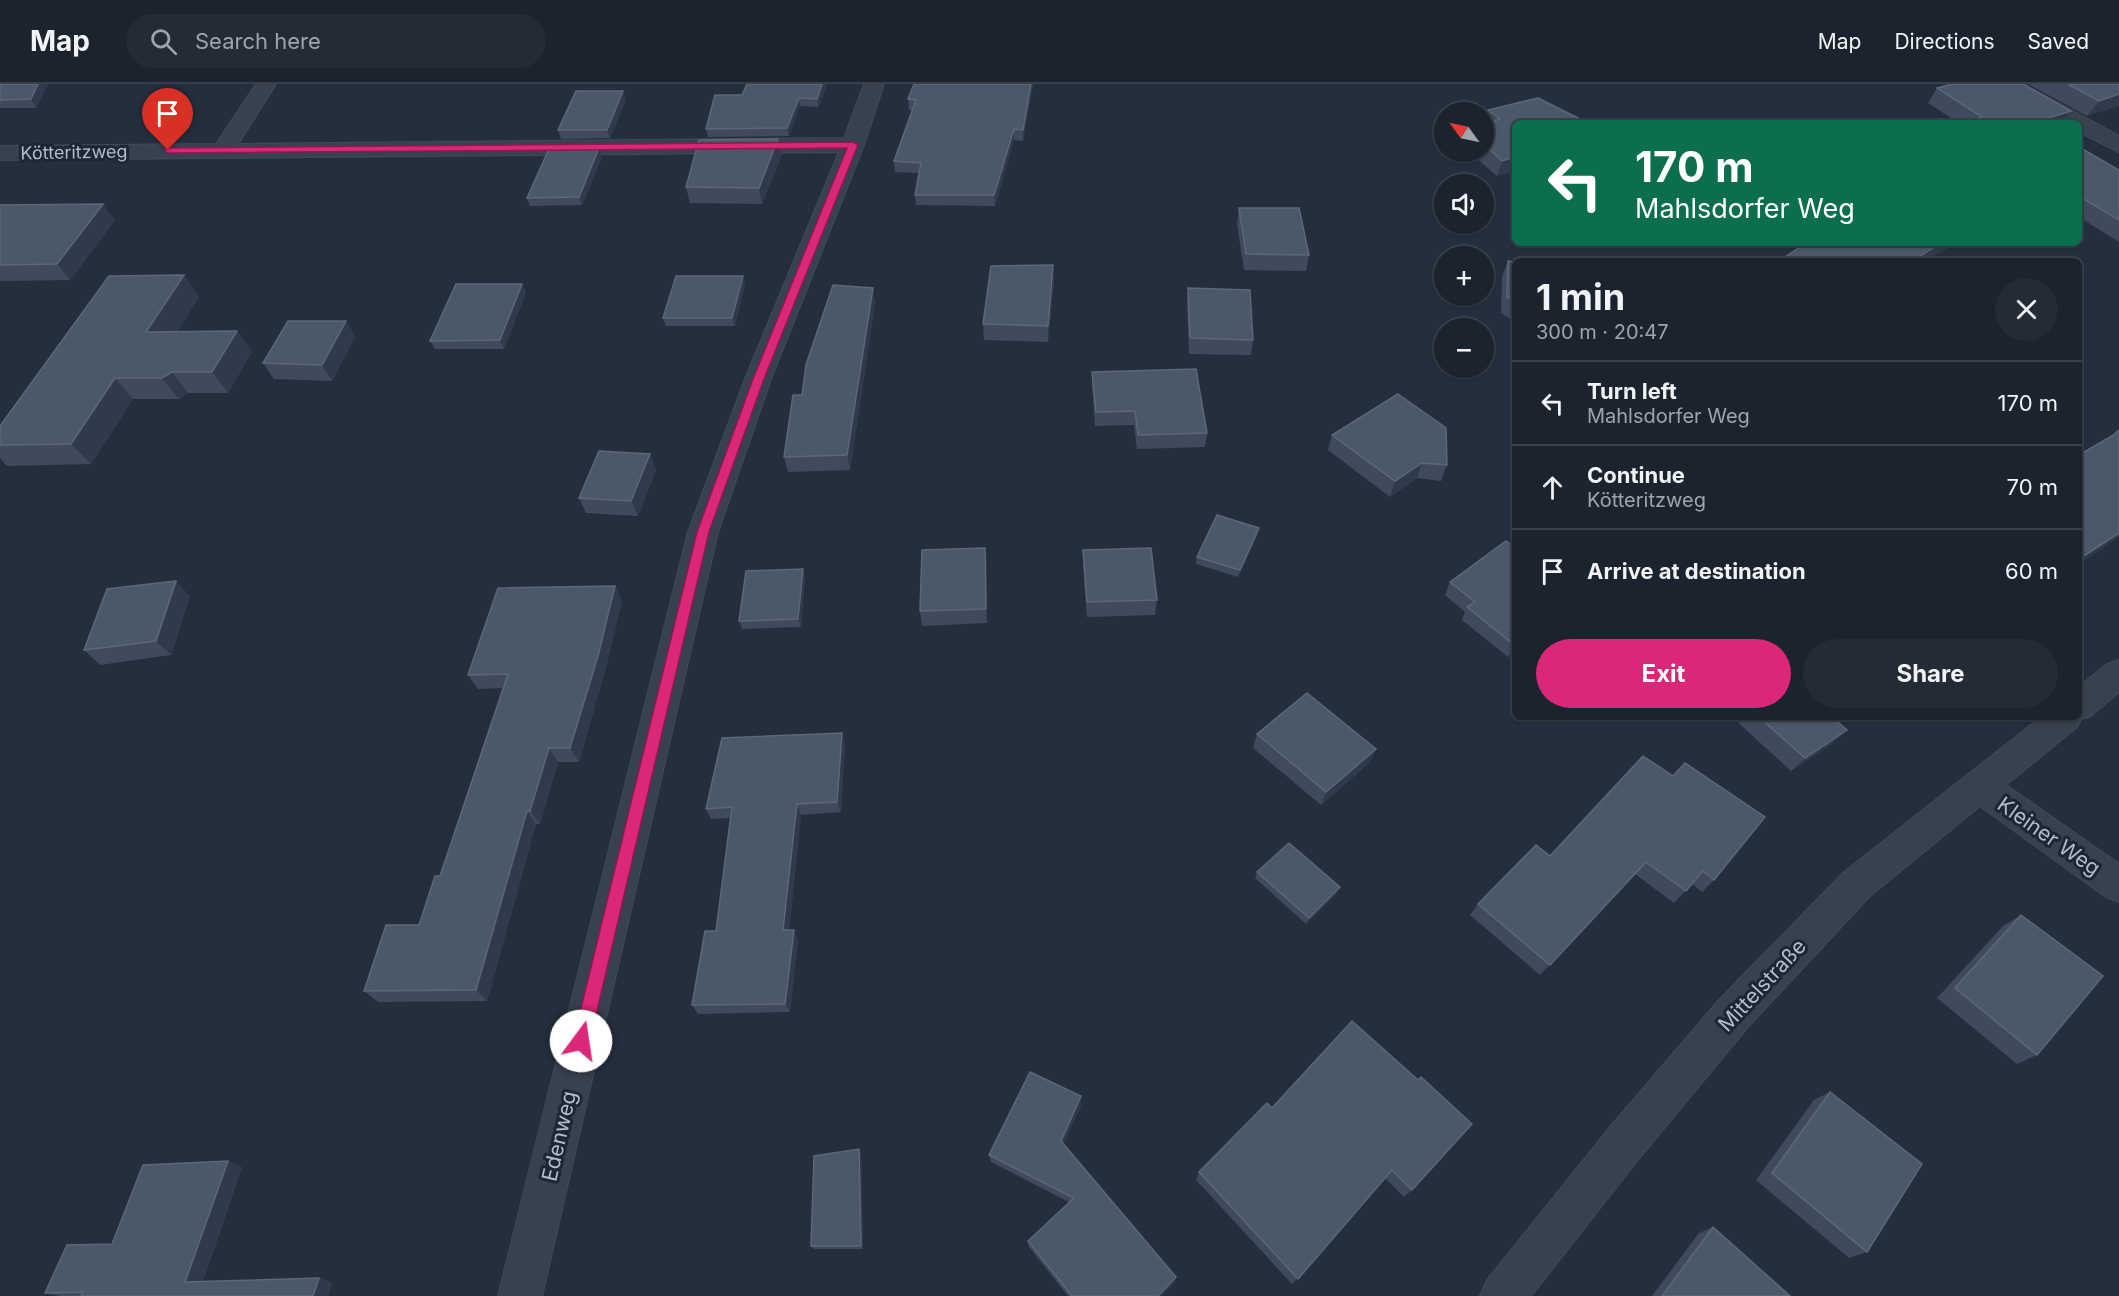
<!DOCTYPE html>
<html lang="en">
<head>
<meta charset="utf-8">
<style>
	body { margin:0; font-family:Inter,sans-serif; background:#242b36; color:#f1f3f6; height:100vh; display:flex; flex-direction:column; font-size:22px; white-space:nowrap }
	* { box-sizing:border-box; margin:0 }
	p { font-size:20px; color:#a0a4aa }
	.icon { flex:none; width:33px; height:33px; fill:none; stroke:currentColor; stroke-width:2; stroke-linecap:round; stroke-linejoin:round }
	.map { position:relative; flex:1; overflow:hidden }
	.details { position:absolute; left:1512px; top:174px; width:570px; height:462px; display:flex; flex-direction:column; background:#1b232e; border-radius:9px; box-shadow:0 2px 4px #0004,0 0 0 2px #39404a }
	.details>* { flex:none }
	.top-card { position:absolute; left:1512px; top:36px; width:570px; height:126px; border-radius:9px; box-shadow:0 2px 4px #0004,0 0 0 2px #39404a; background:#0b6e4f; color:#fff; overflow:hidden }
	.needle { width:39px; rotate:303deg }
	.fabs { position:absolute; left:1434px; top:18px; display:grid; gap:12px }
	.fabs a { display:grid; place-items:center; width:60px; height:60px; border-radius:50%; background:#1b232e; box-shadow:0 2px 4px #0004,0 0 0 2px #39404a; font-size:30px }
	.pin { position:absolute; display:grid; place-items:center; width:51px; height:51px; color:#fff; margin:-62px -26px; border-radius:50% 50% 50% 0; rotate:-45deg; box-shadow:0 0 6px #0007 }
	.pin .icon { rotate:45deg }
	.me { position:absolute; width:66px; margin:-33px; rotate:14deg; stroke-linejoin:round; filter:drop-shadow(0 0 4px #0008) }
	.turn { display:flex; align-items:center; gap:21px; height:126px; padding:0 24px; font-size:27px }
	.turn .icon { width:78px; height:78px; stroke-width:2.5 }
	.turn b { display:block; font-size:42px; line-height:51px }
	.round { display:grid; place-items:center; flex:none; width:63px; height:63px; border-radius:32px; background:#242b36 }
	.overview { display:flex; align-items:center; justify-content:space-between; height:102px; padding:0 24px }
	h1 { font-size:36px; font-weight:700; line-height:45px }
	.cta { display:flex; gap:12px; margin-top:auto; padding:12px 24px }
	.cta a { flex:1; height:69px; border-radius:36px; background:#db2777; color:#fff; font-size:24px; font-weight:700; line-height:69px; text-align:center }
	.cta a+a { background:#242b36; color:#f1f3f6 }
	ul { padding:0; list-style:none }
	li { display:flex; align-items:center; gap:18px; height:84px; padding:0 24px; border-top:2px solid #39404a }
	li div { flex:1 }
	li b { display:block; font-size:22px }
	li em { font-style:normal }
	header { display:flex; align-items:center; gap:36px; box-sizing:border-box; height:84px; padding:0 30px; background:#1b232e; border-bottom:2px solid #39404a }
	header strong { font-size:28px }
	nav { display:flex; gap:33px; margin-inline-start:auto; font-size:21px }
	.search { width:420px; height:54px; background:#242b36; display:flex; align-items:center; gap:15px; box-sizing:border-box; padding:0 21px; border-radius:33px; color:#a0a4aa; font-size:22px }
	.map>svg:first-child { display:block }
</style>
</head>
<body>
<header>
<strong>Map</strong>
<div class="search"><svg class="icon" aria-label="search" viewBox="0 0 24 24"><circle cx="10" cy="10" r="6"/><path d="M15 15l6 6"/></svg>Search here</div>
<nav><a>Map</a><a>Directions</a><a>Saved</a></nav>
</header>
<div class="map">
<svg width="2119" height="1212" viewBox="0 0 2119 1212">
	<rect width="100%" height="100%" fill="#242f3e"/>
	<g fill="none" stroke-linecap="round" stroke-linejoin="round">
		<g stroke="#414a57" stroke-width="2">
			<g id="minor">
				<polygon points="256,0 276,0 238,60 844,54 864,0 884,0 864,61 771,295 718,448 542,1212 498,1212 688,448 745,295 839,68 0,76 0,62 216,60"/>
				<polygon points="1996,0 2023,0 2119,52 2119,68 2079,48 2079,39 2062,39 2000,4"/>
				<polygon points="2119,576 2119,608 2091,632 2081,635 2077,643 2006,701 2119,780 2119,818 2106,813 1980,722 1869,813 1747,944 1641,1072 1531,1212 1480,1212 1487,1196 1611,1042 1719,916 1843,789 2041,633 2079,633 2079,603 2107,580"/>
			</g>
		</g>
		<use href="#minor" fill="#38414e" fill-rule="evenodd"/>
	</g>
	<g fill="#3f4b5c">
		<polygon points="0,0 48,0 36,24 0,24"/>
		<polygon points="747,0 827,0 818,23 800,22 789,52 708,53 706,45 742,11"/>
		<polygon points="914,0 1033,0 1023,57 1014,56 995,122 916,121 915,111 919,89 895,88 894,77 912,26 909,26 908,15"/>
		<polygon points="2028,0 2119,0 2087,32"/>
		<polygon points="1937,4 2071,27 2062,39 1959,39 1928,19"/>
		<polygon points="1538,14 1497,92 1469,68 1484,68 1484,40 1488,26"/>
		<polygon points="626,15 610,54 561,55 558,46"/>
		<polygon points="778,55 782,71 762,120 690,119 686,103"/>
		<polygon points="2079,63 2119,86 2119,158 2079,133"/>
		<polygon points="602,73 582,121 530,122 527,114"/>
		<polygon points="0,121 115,136 70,196 0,197"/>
		<polygon points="1239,124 1309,171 1306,187 1244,186 1237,140"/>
		<polygon points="1508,177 1515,178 1515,238 1501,229 1502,193"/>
		<polygon points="1054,197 1048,258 984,256 983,240"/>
		<polygon points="522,200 526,208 504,265 435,265 430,257"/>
		<polygon points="745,200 735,242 666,242 663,234"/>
		<polygon points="1188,204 1253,256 1251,271 1189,270 1187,220"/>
		<polygon points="199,213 177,248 237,247 252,268 228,309 188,309 179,315 133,315 91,380 7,382 0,374 0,342"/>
		<polygon points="875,219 850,386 788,388 784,373 802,311"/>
		<polygon points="346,237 355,253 332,297 274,295 263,279"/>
		<polygon points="1092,288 1207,349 1205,363 1137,365 1134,341 1095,342 1092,302"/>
		<polygon points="1332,351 1447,381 1441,397 1417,394 1390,413 1328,366"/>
		<polygon points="650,370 656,386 638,432 586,429 579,414"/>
		<polygon points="1257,452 1238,493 1196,480 1197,473"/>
		<polygon points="1515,463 1515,568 1508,573 1462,536 1465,528 1445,511 1450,498"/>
		<polygon points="985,464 987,479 987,539 922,542 920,527"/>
		<polygon points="1083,466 1157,516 1155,531 1087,533 1083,481"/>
		<polygon points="805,493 801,543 742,545 739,537"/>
		<polygon points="615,502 622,517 605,587 579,678 558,678 540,740 536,740 487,917 378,918 364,907 419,841 440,792 504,604 478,605 468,591"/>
		<polygon points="190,512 171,571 100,581 84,566"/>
		<polygon points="1732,633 1832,633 1833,659 1791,687"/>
		<polygon points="842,649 845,660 841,728 801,731 789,846 798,855 790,928 698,930 692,921 716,847 730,734 711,735 706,725"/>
		<polygon points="1257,650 1376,665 1370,678 1321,721 1253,664"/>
		<polygon points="1643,672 1714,796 1702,808 1692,800 1674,819 1635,790 1540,891 1470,831 1478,820 1550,772"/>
		<polygon points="1257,788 1337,809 1306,840 1255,794"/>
		<polygon points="2021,831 2037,971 2017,980 1937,914 2003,842"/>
		<polygon points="1352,937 1412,1106 1404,1113 1385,1094 1292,1200 1196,1096 1199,1088 1272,1024"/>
		<polygon points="1830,1008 1867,1168 1849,1174 1756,1096 1814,1016"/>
		<polygon points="1081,1021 1063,1060 1176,1193 1174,1199 1161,1212 1068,1212 1029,1163 1028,1157 1069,1118 991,1078 989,1071"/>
		<polygon points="859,1065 861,1069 863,1165 814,1165 811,1162"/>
		<polygon points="242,1083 203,1197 319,1194 332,1199 328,1212 60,1212 45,1209 112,1160"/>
		<polygon points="1713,1143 1790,1212 1652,1212 1699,1149"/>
	</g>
	<g fill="#2f3b4b">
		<polygon points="38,0 48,0 36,24 31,15"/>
		<polygon points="822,0 827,0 818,23 817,15"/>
		<polygon points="1031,0 1033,0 1023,57 1023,46"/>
		<polygon points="623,7 626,15 610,54 607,46"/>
		<polygon points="2119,10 2119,22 2087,32 2099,17"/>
		<polygon points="799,14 800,22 789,52 787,44"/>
		<polygon points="2071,27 2062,39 2034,39 2035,38"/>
		<polygon points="1014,45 1014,56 995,122 994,111"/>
		<polygon points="778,55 782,71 762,120 759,104"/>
		<polygon points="599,64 602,73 582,121 579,113"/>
		<polygon points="1515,73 1515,88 1497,92 1502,77"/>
		<polygon points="103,120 115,136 70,196 57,180"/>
		<polygon points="1940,159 1959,159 1924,177 1913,177"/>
		<polygon points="1053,181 1054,197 1048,258 1048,242"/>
		<polygon points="184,191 199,213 163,269 146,248"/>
		<polygon points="743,192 745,200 735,242 732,234"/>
		<polygon points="522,200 526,208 504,265 500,256"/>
		<polygon points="873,204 875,219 850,386 847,371"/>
		<polygon points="346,237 355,253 332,297 322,281"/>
		<polygon points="237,247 252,268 228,309 212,288"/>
		<polygon points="172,288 188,309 179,315 162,294"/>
		<polygon points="115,294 133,315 91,380 71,360"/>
		<polygon points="650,370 656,386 638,432 631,417"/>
		<polygon points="1422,379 1417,394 1390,413 1395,397"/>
		<polygon points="1259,444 1257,452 1238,493 1240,486"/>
		<polygon points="2119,449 2119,453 2079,480 2079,475"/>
		<polygon points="985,464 987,479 987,539 986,525"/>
		<polygon points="803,485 805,493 801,543 798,535"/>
		<polygon points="176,497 190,512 171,571 156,557"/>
		<polygon points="615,502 622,517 605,587 579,678 570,664"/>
		<polygon points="1515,560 1515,568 1508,573"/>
		<polygon points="1847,646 1833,659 1791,687 1805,674"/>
		<polygon points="842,649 845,660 841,728 837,718"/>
		<polygon points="549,664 558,678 540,740 530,727"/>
		<polygon points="1376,665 1370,678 1321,721 1326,708"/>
		<polygon points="797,720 801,731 788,855 783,846"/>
		<polygon points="527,727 536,740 487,917 476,906"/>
		<polygon points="1340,803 1337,809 1306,840 1309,834"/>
		<polygon points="794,846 798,855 790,928 785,920"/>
		<polygon points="1081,1012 1081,1021 1061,1065 1061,1057"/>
		<polygon points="859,1065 861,1069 863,1165 861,1162"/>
		<polygon points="228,1077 242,1083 201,1202 185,1198"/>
		<polygon points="1176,1193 1174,1199 1161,1212 1158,1212"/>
		<polygon points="319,1194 332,1199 328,1212 313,1212"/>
	</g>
	<g fill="#4b5868" stroke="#5c6777" stroke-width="1.5">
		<polygon points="0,0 38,0 31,15 0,16"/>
		<polygon points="747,0 822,0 817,15 799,14 787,44 706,45 715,11 742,11"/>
		<polygon points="914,0 1031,0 1023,46 1014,45 994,111 915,111 921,79 894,77 916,16 908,15"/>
		<polygon points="1952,0 2023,0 2071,27 2035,38 2037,39 1966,39 1982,33 1937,4"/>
		<polygon points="2068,0 2119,0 2119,10 2099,17"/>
		<polygon points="576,7 623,7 607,46 558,46"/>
		<polygon points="1538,14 1588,39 1515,39 1515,73 1502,77 1484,60 1484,40 1500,35 1488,26"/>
		<polygon points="778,55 759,104 686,103 699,56"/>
		<polygon points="2079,63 2119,86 2119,136 2079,112"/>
		<polygon points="599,64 579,113 527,114 549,65"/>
		<polygon points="103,120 57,180 0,181 0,121"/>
		<polygon points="1239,124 1299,124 1309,171 1246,170"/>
		<polygon points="1806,159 1940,159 1913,177 1779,177"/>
		<polygon points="1508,177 1515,178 1515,218 1507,213"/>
		<polygon points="1053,181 1048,242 983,240 991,182"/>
		<polygon points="184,191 146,248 237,247 212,288 172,288 162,294 115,294 71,360 0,361 0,342 109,192"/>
		<polygon points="676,192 743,192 732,234 663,234"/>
		<polygon points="456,200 522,200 500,256 430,257"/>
		<polygon points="833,201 873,204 847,371 784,373 793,311 802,311 806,281"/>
		<polygon points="1188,204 1250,206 1253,256 1190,254"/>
		<polygon points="288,237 346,237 322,281 263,279"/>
		<polygon points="1196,285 1207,349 1138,351 1135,327 1096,328 1092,288"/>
		<polygon points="1398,310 1446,344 1447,381 1422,379 1395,397 1332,351"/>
		<polygon points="2119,346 2119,449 2079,475 2079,371 2112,352"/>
		<polygon points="599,367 650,370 631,417 579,414"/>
		<polygon points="1217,431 1259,444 1240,486 1197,473"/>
		<polygon points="1506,457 1515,463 1514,561 1467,523 1475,518 1450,498"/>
		<polygon points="985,464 986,525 920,527 922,466"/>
		<polygon points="1151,464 1157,516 1087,518 1083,466"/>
		<polygon points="803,485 798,535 739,537 746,487"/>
		<polygon points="176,497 156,557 84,566 107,505"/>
		<polygon points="615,502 598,572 570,664 549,664 530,727 527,727 476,906 364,907 386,841 419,841 435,792 440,792 508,590 468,591 498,504"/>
		<polygon points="1307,609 1376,665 1326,708 1257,650"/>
		<polygon points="1759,633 1832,633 1847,646 1805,674"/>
		<polygon points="842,649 837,718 797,720 783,846 794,846 785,920 692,921 705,847 716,847 732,723 706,725 722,654"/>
		<polygon points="1643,672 1673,692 1685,679 1765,733 1714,796 1703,787 1686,807 1646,778 1550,881 1478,820 1536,761 1550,772"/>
		<polygon points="1289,759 1340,803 1309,834 1257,788"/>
		<polygon points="2021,831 2103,892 2037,971 1955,904"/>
		<polygon points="1352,937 1418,996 1421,993 1472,1040 1412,1106 1392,1086 1298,1195 1199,1088 1267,1019 1272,1024"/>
		<polygon points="1030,988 1081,1012 1061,1057 1176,1193 1158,1212 1072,1212 1028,1157 1074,1114 989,1071"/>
		<polygon points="1830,1008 1922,1080 1867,1168 1772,1089"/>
		<polygon points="859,1065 861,1162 811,1162 814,1072"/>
		<polygon points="228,1077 185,1198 319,1194 313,1212 81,1212 83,1208 45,1209 67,1161 112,1160 143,1081"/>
		<polygon points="1713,1143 1790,1212 1662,1212"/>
	</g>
	<polygon fill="#db2777" stroke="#8e194d" stroke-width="1.5" points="853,58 858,61 764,295 709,448 590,957 587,962 581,965 576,962 573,957 697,448 753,295 847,64 168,69 164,66 168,64"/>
	<g text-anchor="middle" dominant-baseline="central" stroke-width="6" stroke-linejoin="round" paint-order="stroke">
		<g font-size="18" fill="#b4bcc9" stroke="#1d2633">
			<text transform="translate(74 68) rotate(-1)">Kötteritzweg</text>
		</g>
		<g font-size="21" fill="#b4bcc9" stroke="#1d2633">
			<text transform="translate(2049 752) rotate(35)">Kleiner Weg</text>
			<text transform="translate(1762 901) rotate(-47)">Mittelstraße</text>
			<text transform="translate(559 1052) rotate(-77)">Edenweg</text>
		</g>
	</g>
</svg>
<div class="fabs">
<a><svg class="needle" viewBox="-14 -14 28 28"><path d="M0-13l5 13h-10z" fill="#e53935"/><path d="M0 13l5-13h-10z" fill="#a0a4aa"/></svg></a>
<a><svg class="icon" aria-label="sound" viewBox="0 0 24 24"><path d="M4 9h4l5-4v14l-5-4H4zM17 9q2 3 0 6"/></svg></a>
<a>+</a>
<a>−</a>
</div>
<div class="pin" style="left:168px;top:66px;background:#d93025"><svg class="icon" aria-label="arrive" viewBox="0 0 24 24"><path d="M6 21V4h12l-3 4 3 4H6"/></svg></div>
<svg class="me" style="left:581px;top:957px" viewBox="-20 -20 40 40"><circle r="19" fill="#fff"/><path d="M0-13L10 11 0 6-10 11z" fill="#db2777"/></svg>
<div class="top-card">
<div class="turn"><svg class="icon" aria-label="left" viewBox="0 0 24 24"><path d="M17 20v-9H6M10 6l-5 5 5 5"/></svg><div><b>170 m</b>Mahlsdorfer Weg</div></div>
</div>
<section class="details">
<div class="overview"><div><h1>1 min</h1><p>300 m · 20:47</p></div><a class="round"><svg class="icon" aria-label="close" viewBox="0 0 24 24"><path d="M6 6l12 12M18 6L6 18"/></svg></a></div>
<ul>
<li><svg class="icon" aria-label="left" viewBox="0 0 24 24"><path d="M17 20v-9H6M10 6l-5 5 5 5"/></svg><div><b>Turn left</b><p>Mahlsdorfer Weg</p></div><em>170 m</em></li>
<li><svg class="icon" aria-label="ahead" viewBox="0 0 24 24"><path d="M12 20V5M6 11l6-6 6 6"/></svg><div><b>Continue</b><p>Kötteritzweg</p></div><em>70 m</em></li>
<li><svg class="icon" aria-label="arrive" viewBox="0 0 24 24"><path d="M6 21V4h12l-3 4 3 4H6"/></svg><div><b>Arrive at destination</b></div><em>60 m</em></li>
</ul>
<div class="cta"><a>Exit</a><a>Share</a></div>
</section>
</div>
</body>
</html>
